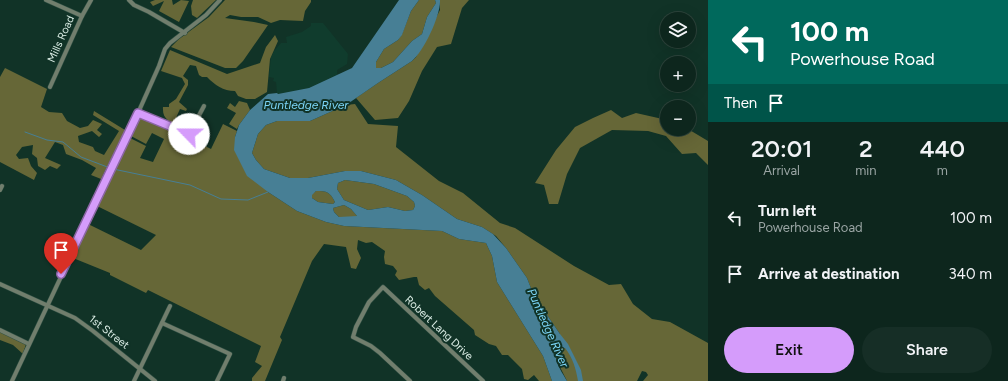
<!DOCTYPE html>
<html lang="en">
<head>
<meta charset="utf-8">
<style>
	body { margin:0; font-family:Figtree,sans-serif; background:#162e26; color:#f1f3f6; height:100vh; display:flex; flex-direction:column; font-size:15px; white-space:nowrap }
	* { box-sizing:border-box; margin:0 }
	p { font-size:13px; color:#9aa5a4 }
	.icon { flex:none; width:22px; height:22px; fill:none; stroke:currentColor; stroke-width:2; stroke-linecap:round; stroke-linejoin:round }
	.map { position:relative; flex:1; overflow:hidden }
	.drawer { display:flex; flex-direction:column; background:#0d261d; width:300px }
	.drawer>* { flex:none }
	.guide { background:#00695c; color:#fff; overflow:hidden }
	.buttons { position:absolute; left:660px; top:12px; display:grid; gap:8px }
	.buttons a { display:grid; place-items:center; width:36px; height:36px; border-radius:50%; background:#0d261d; box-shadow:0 4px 16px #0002,0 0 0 1px #2d433b; font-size:20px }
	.pin { position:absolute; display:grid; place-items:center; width:34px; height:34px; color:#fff; margin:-41px -17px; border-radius:50% 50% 50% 0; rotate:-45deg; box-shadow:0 0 4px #0007 }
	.pin .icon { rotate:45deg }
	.me { position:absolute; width:44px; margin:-22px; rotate:293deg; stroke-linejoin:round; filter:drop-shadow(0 0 3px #0008) }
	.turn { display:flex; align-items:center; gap:14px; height:84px; padding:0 16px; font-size:18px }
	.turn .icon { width:52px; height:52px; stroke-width:2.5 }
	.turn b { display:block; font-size:28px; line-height:34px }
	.then { display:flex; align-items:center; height:38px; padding:0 16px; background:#0003; gap:8px; font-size:15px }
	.eta { display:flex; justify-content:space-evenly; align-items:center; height:68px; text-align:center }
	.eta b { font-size:24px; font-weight:600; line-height:28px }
	.cta { display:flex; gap:8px; margin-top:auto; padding:8px 16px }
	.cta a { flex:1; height:46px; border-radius:24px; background:#d59cfb; color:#111; font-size:16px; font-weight:600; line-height:46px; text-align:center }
	.cta a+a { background:#162e26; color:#f1f3f6 }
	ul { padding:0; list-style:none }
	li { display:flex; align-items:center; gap:12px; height:56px; padding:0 16px }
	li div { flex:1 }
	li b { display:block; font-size:15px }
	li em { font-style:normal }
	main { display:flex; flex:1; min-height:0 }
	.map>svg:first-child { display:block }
</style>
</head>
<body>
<main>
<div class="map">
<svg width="708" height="381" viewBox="0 0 708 381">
	<rect width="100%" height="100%" fill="#113327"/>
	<polygon fill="#103c2d" points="311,23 323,23 348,54 347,64 337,70 337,75 309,88 278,94 277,93 276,82 273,81 274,78 269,77 271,57 274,51 281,43 287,43 286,37 302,32 311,26"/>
	<g fill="#666737">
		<polygon points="155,0 172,0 173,5 181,0 189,1 179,22 159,11 164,1 153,6 150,2"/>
		<polygon points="193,0 216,0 197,18 192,15 191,6"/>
		<polygon points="225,0 311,0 311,2 305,11 303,21 280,20 271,23 258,17 241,17 230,15 225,18 254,22 268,25 243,61 236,68 225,68 171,47 179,39 209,17"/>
		<polygon points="419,0 435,0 436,3 427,17 422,34 412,41 393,62 381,68 376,69 376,62 384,49 398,40 402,34 411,11"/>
		<polygon points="440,0 469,0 462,8 451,44 437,47 422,71 409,101 398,118 375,120 356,98 378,83 412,61 416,57 440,10"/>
		<path d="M 275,35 L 278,41 L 270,59 L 267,92 L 255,99 L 246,99 L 238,96 L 235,91 C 223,91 215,85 207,77 L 202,77 L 199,75 L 196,66 L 190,65 L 183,76 L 188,80 L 188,85 L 179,102 L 187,109 L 186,111 L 180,109 L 175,120 L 183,126 L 179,128 C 170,121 162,120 163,107 L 169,107 L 169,104 L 176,99 L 185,84 L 182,78 L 161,71 L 170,50 L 227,74 L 260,63 L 266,47 Z"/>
		<polygon points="5,68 47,89 41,107 49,112 62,113 67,121 80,128 88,126 93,120 102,124 97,130 102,134 99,137 92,131 78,136 79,142 93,147 95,151 104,155 119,131 93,115 94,111 125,130 101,179 91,175 96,168 82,160 66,154 63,145 55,142 45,158 61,165 57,169 50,166 45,170 38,166 37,158 32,154 33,145 22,147 16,155 19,159 28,158 31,166 37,173 34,180 0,162 0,77"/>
		<polygon points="239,101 247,103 250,110 239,125 237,129 229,124 236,113 227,108 230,103 235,107"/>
		<polygon points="355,104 368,124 398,126 396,147 439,181 463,193 500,223 515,228 574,266 609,285 621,284 633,304 652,319 670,322 708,343 708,381 643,381 648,375 646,372 642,371 637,381 567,381 557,361 555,353 560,334 534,296 527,278 506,248 496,236 482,227 457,219 422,195 396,180 361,171 345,171 308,178 290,178 264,169 256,160 252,153 258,134 266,125 277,121 310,121 346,105"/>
		<polygon points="611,110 622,118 636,113 667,120 667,129 688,129 708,141 708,165 696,153 682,154 666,136 648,131 612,130 580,148 567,174 558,204 549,204 544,185 535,183 556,150 575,127 593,118"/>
		<polygon points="141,114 211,149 223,124 237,131 235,137 268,192 297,211 326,222 344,226 442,231 459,239 486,243 492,256 497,282 543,356 552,381 539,381 534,375 528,380 524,379 522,369 508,355 502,355 496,346 489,344 475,335 474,330 435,296 429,288 425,290 419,285 417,277 414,277 399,280 395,275 397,271 393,266 385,264 384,257 385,251 372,242 366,243 358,240 357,249 361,258 356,269 351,268 346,247 324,244 312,261 280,337 282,340 265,381 252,381 252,378 262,366 255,362 261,346 148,290 146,293 110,275 110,273 73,258 88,224 141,250 156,235 97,206 130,138 146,146 140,158 153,162 164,139 152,133 146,144 131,136"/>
		<polygon points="345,180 374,184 407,196 414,202 415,206 413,210 405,211 388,207 368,210 344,200 337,189 338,183"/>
		<path d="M 316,191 C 327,191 330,192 335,202 L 333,204 L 318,202 L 312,198 L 312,194 Z"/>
		<polygon points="344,205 351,209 358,217 339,217 334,212 333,208"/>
		<polygon points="0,331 26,344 23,354 13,345 0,340"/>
	</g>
	<path fill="#477f95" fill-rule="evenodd" d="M 399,0 L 419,0 L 411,11 L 402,35 L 398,40 L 384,49 L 376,62 L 376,68 L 381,68 L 393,62 L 412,41 L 422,34 L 427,17 L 436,3 L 435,0 L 440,0 C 441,15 424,51 412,61 L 378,83 L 346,105 L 310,121 L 277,121 L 266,125 L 258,134 L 252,153 L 256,160 L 264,169 L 290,178 L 308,178 L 345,171 L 361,171 L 396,180 L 422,195 L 457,219 L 482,227 L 493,234 L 506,248 L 527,278 L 534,296 L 560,334 L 568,344 L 581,370 L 583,381 L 578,381 C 576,369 573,358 565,348 L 557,349 C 552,359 562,372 567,381 L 552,381 L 543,356 L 497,282 L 492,256 L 486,243 L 459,239 L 442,231 L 344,226 L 326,222 L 297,211 L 268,192 L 247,176 L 234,150 L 235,137 L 239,125 L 250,110 L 268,94 L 277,93 L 278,94 L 309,88 L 352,68 ZM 345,180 L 374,184 L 407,196 L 414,202 L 415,206 L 413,210 L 405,211 L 388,207 L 368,210 L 344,200 L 337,189 L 338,183 ZM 316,191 C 327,191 330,192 335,202 L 333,204 L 318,202 L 312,198 L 312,195 ZM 344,205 L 351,209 L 357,216 L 339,217 L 334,212 L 333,208 Z"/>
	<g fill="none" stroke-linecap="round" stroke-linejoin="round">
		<g stroke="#477f95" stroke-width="1">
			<polyline points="25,132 47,140 63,142 81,157 110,168"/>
			<polyline points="113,169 190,185 221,199 248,200 268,192"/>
		</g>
		<g stroke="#315145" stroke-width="5">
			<g id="minor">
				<polyline points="46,0 82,16"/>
				<polyline points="129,0 134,5 149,12 185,33"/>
				<polyline points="50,87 82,16 91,0"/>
				<polyline points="138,113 189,134 204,106"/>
				<polyline points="0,190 2,186"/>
				<polyline points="0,284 75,318 93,331 155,381"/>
				<polyline points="162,323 230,354 217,381"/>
				<polyline points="0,330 29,344"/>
				<polyline points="12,381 138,113 159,66 165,49 170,43 206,15 220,0"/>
				<polyline points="134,381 170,306"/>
				<polyline points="283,381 284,378"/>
				<polyline points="410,381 380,353 371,346 353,337 356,327 369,302 383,287 483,381"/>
			</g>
		</g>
		<use href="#minor" stroke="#717e6d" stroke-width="4"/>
	</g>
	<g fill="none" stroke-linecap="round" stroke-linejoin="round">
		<g stroke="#8a65a3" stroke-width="10">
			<polyline id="route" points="61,274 138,113 189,134"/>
		</g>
		<use href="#route" stroke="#d59cfb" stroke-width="7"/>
	</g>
	<g text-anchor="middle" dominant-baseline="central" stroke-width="4" stroke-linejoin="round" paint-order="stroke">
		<g font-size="11" fill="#dbede5" stroke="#113327">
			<text transform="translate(61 39) rotate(-66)">Mills Road</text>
			<text transform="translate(439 328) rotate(43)">Robert Lang Drive</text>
			<text transform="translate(109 332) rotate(38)">1st Street</text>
		</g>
		<g font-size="12" font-style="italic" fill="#7cd5f7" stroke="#113327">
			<text x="306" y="105">Puntledge River</text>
			<text transform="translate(548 328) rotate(66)">Puntledge River</text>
		</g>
	</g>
</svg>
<div class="buttons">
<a><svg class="icon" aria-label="layers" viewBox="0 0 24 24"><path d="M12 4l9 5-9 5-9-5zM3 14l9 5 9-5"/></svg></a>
<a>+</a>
<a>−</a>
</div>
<div class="pin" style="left:61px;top:274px;background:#d93025"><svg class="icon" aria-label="arrive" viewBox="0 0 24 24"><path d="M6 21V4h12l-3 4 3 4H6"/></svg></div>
<svg class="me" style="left:189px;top:134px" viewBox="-20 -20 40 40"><circle r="19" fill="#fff"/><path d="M0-13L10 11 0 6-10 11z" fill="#d59cfb"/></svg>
</div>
<section class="drawer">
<div class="guide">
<div class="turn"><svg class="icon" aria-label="left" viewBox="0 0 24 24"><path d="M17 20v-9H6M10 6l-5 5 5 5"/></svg><div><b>100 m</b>Powerhouse Road</div></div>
<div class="then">Then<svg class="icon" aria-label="arrive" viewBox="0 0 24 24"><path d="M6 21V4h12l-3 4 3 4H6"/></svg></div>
</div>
<div class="eta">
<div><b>20:01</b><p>Arrival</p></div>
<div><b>2</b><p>min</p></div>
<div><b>440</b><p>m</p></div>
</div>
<ul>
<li><svg class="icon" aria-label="left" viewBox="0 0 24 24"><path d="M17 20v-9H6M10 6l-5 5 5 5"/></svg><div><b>Turn left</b><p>Powerhouse Road</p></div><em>100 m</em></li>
<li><svg class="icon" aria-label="arrive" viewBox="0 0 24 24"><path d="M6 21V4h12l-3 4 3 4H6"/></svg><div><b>Arrive at destination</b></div><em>340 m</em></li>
</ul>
<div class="cta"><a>Exit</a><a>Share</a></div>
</section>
</main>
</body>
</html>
